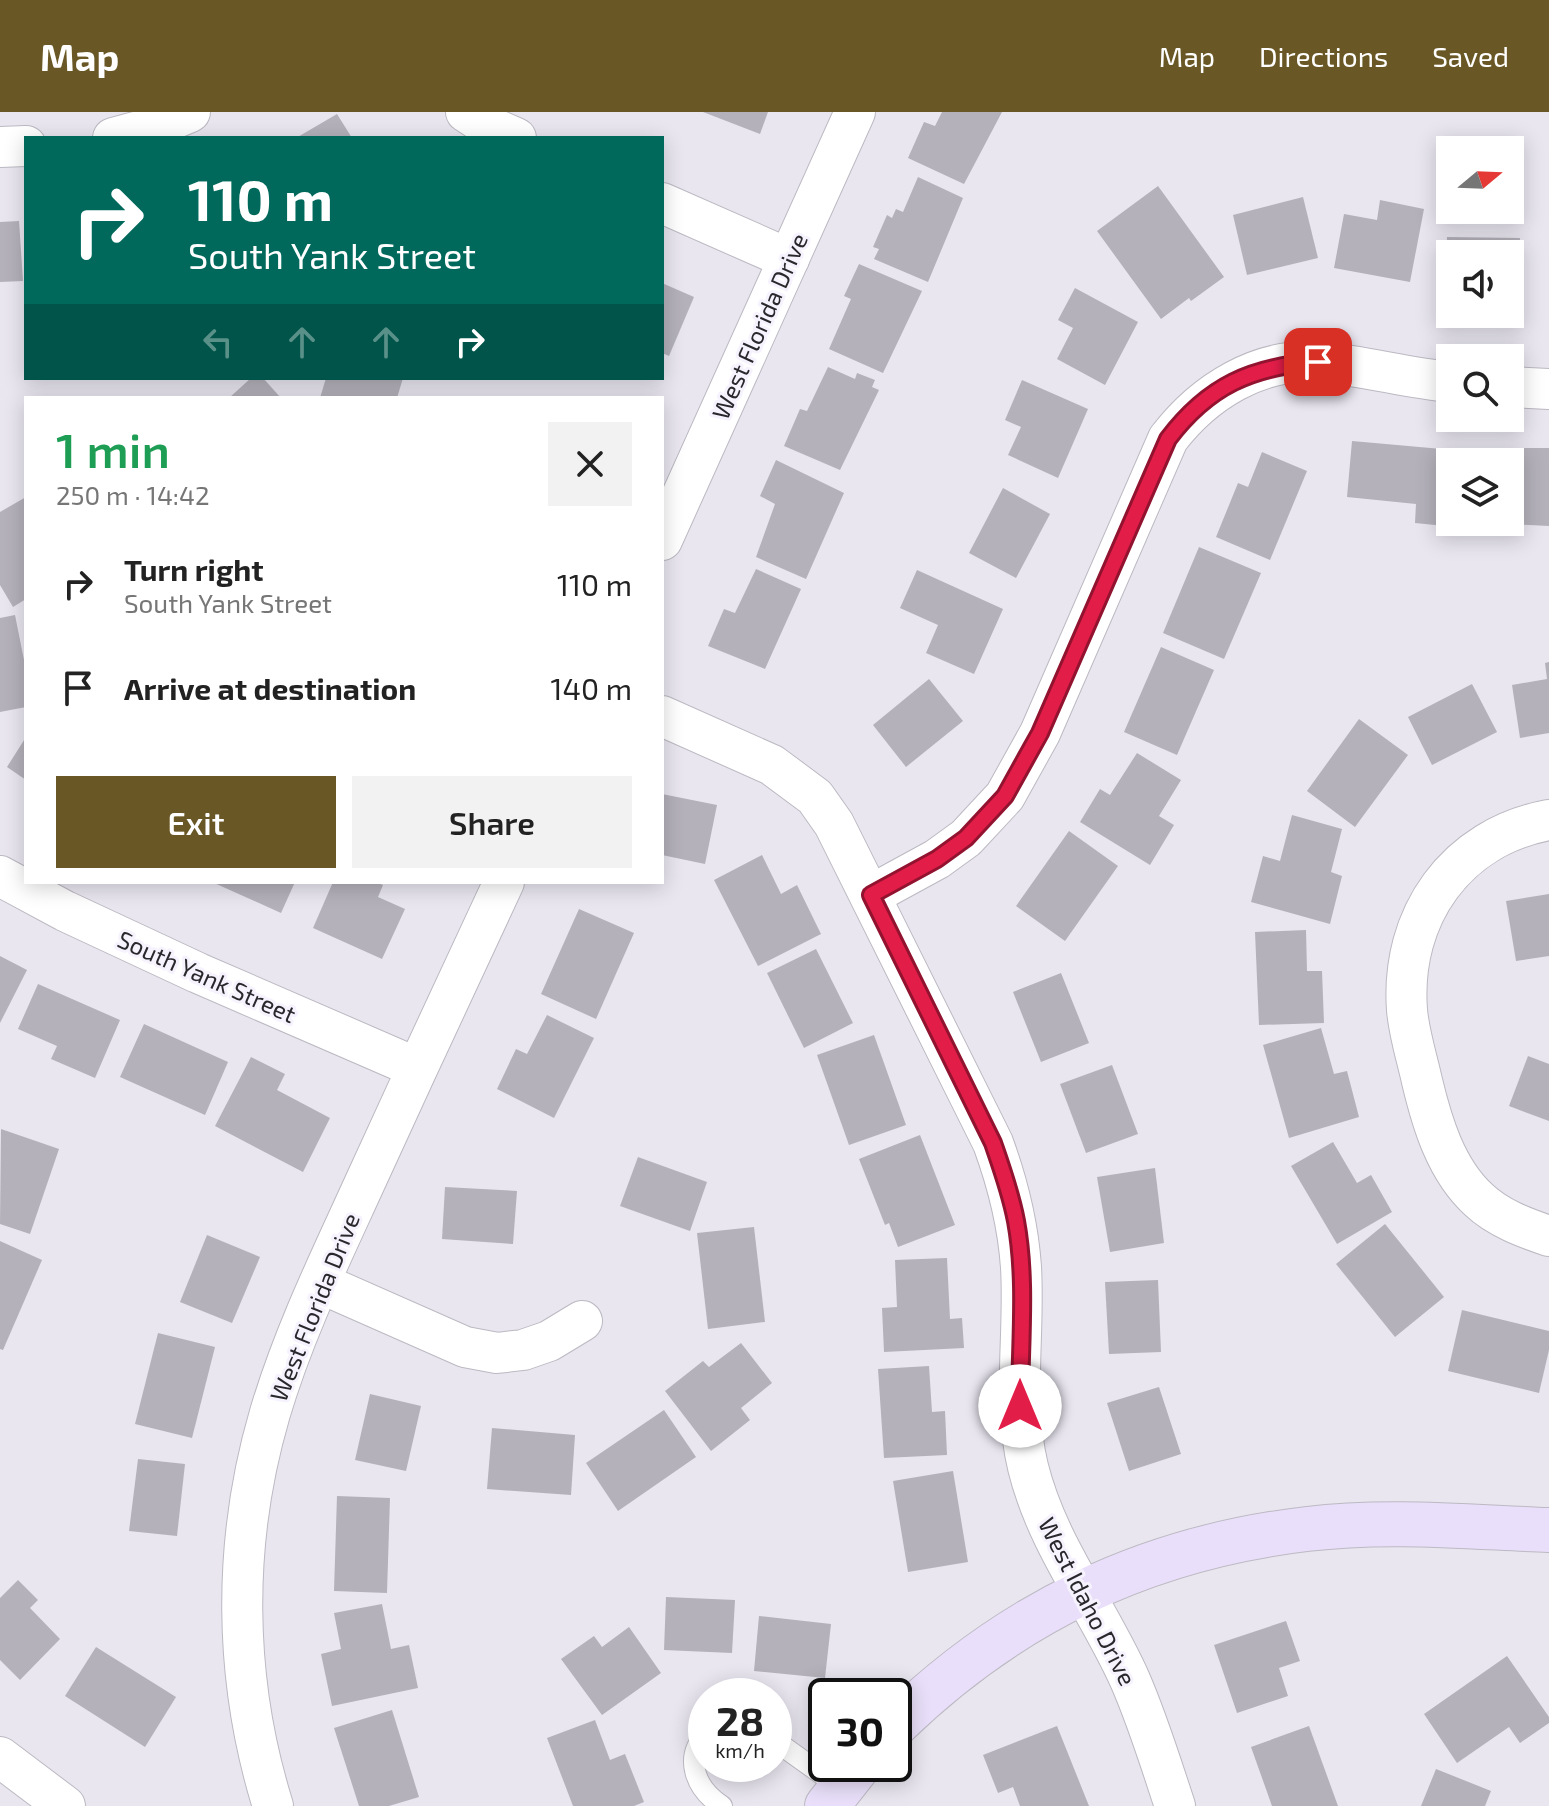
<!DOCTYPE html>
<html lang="en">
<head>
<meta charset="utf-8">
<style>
	body { margin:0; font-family:"Exo 2",sans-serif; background:#f2f2f2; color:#222; height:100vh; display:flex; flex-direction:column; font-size:30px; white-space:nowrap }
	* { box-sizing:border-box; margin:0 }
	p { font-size:26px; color:#767676 }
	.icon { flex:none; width:44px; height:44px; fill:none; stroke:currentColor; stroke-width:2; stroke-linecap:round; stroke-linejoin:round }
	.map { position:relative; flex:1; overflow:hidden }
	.side { position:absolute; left:24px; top:284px; width:640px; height:488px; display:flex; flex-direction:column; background:#fff; border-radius:0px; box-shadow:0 4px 20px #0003 }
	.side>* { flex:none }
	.guide { position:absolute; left:24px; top:24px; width:640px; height:244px; border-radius:0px; box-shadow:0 4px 20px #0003; background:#00695c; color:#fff; overflow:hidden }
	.needle { width:52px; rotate:71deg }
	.controls { position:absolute; left:1436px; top:24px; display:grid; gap:16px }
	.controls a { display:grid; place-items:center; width:88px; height:88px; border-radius:0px; background:#fff; box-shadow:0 4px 20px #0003; font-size:40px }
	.speed { position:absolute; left:688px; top:1566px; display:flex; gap:16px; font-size:40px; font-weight:700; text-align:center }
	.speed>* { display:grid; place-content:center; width:104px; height:104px; border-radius:50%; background:#fff; box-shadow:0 4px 20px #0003; line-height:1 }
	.speed small { font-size:20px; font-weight:400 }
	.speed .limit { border:4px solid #111; border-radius:12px; background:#fff; color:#111 }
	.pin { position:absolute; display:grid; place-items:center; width:68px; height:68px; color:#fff; margin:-34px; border-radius:16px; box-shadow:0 4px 12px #0006 }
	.me { position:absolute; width:88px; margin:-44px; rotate:0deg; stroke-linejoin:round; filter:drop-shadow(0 0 6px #0008) }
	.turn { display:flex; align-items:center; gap:28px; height:168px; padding:0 32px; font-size:36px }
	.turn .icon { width:104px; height:104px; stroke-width:2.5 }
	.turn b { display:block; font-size:56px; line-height:68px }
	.lanes { display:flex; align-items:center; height:76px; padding:0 32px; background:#0003; justify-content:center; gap:40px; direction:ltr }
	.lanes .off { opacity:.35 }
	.round { display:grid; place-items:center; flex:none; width:84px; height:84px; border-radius:0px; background:#f2f2f2 }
	.overview { display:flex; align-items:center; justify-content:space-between; height:136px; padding:0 32px }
	h1 { font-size:48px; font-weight:600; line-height:60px; color:#1e9e55 }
	.action { display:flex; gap:16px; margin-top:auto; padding:16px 32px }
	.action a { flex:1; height:92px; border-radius:0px; background:#695826; color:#fff; font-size:32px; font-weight:600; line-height:92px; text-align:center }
	.action a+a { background:#f2f2f2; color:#222 }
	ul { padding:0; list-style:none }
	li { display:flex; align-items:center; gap:24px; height:104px; padding:0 32px }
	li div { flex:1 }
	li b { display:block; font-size:30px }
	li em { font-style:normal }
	header { display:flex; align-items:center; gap:48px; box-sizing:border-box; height:112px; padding:0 40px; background:#695826; color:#fff }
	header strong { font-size:38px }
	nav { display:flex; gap:44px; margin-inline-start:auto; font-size:28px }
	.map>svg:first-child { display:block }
</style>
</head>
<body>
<header>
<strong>Map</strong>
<nav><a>Map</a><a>Directions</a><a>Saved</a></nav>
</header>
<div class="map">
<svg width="1549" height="1694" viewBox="0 0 1549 1694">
	<rect width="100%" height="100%" fill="#e9e6f0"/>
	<g fill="#b4b1ba">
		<polygon points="703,0 768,0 760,22"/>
		<polygon points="942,0 1002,0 964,72 908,46 924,10 935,14"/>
		<polygon points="337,2 352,26 296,26"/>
		<polygon points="918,65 963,86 928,170 874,147 879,137 873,135 887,103 892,106 896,97 903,100"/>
		<polygon points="1158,74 1224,165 1191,189 1189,186 1161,207 1097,119"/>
		<polygon points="1303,85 1318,146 1247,163 1233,103"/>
		<polygon points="1380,88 1424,97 1410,170 1334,156 1344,102 1377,108"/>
		<polygon points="19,109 23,169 0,170 0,110"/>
		<polygon points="1447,125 1520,126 1520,180 1510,180 1510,142 1450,142 1450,180 1446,180"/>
		<polygon points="859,152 922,179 883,261 829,237 851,187 844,184"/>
		<polygon points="662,171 694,185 669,244 662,241"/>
		<polygon points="1075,176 1138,210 1105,273 1057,247 1073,216 1058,208"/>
		<polygon points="828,255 855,267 857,261 875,268 872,275 879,278 840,358 784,334 800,297 807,299"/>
		<polygon points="251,266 263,266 281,286 229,286"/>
		<polygon points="326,266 403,266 397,286 320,286"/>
		<polygon points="1022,268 1088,297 1058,366 1008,343 1021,315 1005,308"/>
		<polygon points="1352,329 1453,338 1445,414 1415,411 1416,392 1347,385"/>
		<polygon points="1524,336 1549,336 1549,414 1510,412 1510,356 1523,356"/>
		<polygon points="1262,340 1307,359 1270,448 1216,425 1238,371 1248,375"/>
		<polygon points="776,348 844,381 806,467 756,445 775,392 760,384"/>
		<polygon points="1003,376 1050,402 1016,466 969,441"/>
		<polygon points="26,385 26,487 13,495 0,473 0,400"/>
		<polygon points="1199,435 1261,461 1224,547 1163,521"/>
		<polygon points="756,457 801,477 765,557 708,534 724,497 735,501"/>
		<polygon points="917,458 1003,497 974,562 926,541 938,513 900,496"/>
		<polygon points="15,503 26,558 26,595 0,600 0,506"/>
		<polygon points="1161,535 1214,558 1177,643 1124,620"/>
		<polygon points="1549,550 1549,621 1520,626 1512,573 1547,567 1545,551"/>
		<polygon points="929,567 963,609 906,655 873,613"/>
		<polygon points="1472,572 1497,620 1432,653 1408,605"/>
		<polygon points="1359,607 1408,643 1355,715 1307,679"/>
		<polygon points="26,625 26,668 7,655"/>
		<polygon points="1137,641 1181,668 1159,704 1174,713 1150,753 1080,710 1100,677 1110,683"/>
		<polygon points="662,682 717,693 705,752 662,743"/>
		<polygon points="1292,703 1342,717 1331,760 1342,764 1330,812 1251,790 1263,744 1280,749"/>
		<polygon points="1069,719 1118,754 1065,829 1016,794"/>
		<polygon points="762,743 781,782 797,773 821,822 758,854 714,768"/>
		<polygon points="212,770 295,770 281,801"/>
		<polygon points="333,770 375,770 383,773 378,785 405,797 382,847 313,816"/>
		<polygon points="1549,782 1549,844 1516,849 1506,789"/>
		<polygon points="579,797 634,821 596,907 541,882"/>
		<polygon points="1306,818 1307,859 1322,859 1324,911 1259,913 1255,820"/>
		<polygon points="816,837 853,911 804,936 767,861"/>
		<polygon points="0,844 27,858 0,911"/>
		<polygon points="1061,861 1089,931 1041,950 1013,880"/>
		<polygon points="38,872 120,908 95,966 51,947 57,934 18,917"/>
		<polygon points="547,903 594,926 554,1006 497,977 516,937 527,942"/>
		<polygon points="144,912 228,950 205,1003 120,965"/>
		<polygon points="1321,916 1334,962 1347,959 1359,1005 1289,1026 1263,933"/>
		<polygon points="874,923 906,1013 849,1033 817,943"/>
		<polygon points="1528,944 1549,952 1549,1009 1509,994"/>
		<polygon points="251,945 285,962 277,978 330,1006 303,1060 215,1014"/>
		<polygon points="1112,953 1138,1022 1086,1041 1060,972"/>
		<polygon points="1,1017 59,1037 30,1122 0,1112"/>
		<polygon points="920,1023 955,1113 898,1135 889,1111 885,1113 859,1047"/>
		<polygon points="1333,1030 1357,1071 1371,1063 1392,1100 1337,1132 1291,1054"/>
		<polygon points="638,1045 707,1070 690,1119 620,1094"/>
		<polygon points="1155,1056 1164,1131 1110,1140 1097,1065"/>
		<polygon points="445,1075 517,1079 513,1132 442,1127"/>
		<polygon points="1385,1112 1444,1185 1395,1225 1336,1152"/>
		<polygon points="754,1115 765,1210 708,1217 697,1121"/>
		<polygon points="207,1123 260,1145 232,1211 180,1190"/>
		<polygon points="0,1129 42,1148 3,1238 0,1237"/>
		<polygon points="947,1146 950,1207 962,1206 964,1236 884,1240 882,1196 897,1195 895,1148"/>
		<polygon points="1158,1168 1161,1240 1109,1242 1105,1170"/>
		<polygon points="1462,1198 1549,1219 1549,1238 1539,1281 1448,1259"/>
		<polygon points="158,1221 215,1235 192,1326 135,1312"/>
		<polygon points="741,1231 772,1271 741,1296 750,1308 711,1339 665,1279 703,1249 709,1255"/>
		<polygon points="929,1254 932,1300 945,1299 947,1343 884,1346 878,1257"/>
		<polygon points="1159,1275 1181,1342 1129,1359 1107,1291"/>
		<polygon points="370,1282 421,1294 406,1359 355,1348"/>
		<polygon points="664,1298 696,1345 618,1399 586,1351"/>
		<polygon points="492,1316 575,1323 571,1383 487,1377"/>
		<polygon points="138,1347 185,1352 177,1424 129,1419"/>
		<polygon points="953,1359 968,1450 908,1460 893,1369"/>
		<polygon points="337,1384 390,1386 387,1481 334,1479"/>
		<polygon points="18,1468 38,1488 30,1496 60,1527 20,1568 0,1548 0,1486"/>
		<polygon points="666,1485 735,1488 732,1541 664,1538"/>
		<polygon points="382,1492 391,1537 409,1533 418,1576 332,1594 321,1542 341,1537 334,1501"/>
		<polygon points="759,1504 831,1512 825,1566 754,1559"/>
		<polygon points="1286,1509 1300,1549 1279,1556 1288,1584 1237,1601 1214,1533"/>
		<polygon points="629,1515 661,1561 602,1603 561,1547 594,1524 602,1535"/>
		<polygon points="96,1535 176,1585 145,1635 65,1584"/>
		<polygon points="1507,1544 1549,1605 1549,1611 1520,1631 1509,1615 1457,1651 1424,1602"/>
		<polygon points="392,1598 419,1685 389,1694 359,1694 334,1616"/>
		<polygon points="595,1608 610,1648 625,1642 644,1690 634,1694 573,1694 547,1626"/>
		<polygon points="1057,1614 1089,1694 1020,1694 1013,1675 998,1681 983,1643"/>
		<polygon points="1309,1614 1338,1694 1272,1694 1251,1635"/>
		<polygon points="1436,1657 1491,1679 1485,1694 1421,1694"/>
	</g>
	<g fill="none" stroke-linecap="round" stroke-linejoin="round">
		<g stroke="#bcb9c2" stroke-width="22">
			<g id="lane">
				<path d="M 706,1622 C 683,1647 696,1677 722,1694"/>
				<polyline points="774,1628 841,1676"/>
			</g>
		</g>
		<g stroke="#bcb9c2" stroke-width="42">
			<g id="street">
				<polyline points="466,0 486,13 516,26"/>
				<polyline points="113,26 154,15 190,0"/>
				<polyline points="0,35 26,34"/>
				<polyline points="662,91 789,147"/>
				<polyline points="1510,275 1549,277"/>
				<polyline points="662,428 855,0"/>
				<path d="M 662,604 L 772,653 L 815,685 L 834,712 L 993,1031 C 1008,1072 1018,1112 1021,1155 C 1025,1222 1012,1289 1028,1355 C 1047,1433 1098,1496 1130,1568 C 1148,1609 1161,1652 1175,1694"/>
				<path d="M 1549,708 C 1456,725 1400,804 1407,898 C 1409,922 1417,946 1422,969 C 1432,1011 1446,1058 1479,1088 C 1498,1106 1525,1116 1549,1124"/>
				<polyline points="0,764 65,799 198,861 417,956"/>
				<path d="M 871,783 L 937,747 L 966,726 L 1005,684 L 1040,621 L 1168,327 C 1204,280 1259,245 1321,250 C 1365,254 1407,266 1450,270"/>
				<polyline points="320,1171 465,1235 497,1241 523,1238 549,1229 582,1209"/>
				<polyline points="0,1645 65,1694"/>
				<path d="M 273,1694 C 233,1566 232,1430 270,1301 C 294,1220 332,1143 367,1066 C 412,967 458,869 504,770"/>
			</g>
		</g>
		<g stroke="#bcb9c2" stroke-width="46">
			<g id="secondary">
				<path d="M 894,1614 C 1010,1501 1145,1436 1307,1417 C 1387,1407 1469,1415 1549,1418"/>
				<polyline points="827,1694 860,1652"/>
			</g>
		</g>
		<use href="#lane" stroke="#fff" stroke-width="20"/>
		<use href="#street" stroke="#fff" stroke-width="40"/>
		<use href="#secondary" stroke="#e9dffa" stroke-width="44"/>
	</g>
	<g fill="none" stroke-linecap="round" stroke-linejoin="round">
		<g stroke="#92132f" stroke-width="20">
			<path id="route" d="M 1020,1294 C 1020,1233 1027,1169 1016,1109 C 1011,1082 1002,1057 993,1031 L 871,783 L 937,747 L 966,726 L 1005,684 L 1040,621 L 1168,327 C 1208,274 1252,254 1318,250"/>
		</g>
		<use href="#route" stroke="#e11d48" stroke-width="14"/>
	</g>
	<g text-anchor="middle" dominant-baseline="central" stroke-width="6" stroke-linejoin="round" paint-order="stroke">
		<g font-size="24" fill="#29282c" stroke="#f7f3fe">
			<text transform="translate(759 214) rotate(-66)">West Florida Drive</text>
			<text transform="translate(207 864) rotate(24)">South Yank Street</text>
			<text transform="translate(314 1195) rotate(-68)">West Florida Drive</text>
			<text transform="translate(1088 1489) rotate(63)">West Idaho Drive</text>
		</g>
	</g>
</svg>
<div class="controls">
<a><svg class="needle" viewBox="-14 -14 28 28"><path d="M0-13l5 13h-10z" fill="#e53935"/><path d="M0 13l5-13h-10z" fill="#767676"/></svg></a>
<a><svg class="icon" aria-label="sound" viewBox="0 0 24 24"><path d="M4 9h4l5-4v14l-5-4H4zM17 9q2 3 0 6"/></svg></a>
<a><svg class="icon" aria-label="search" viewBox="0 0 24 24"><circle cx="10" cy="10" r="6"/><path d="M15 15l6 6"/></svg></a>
<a><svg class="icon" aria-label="layers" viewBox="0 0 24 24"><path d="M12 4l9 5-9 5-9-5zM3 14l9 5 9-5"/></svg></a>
</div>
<div class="speed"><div>28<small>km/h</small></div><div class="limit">30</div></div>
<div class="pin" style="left:1318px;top:250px;background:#d93025"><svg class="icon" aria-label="arrive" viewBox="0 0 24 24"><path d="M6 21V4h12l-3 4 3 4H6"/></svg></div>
<svg class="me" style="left:1020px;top:1294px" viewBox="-20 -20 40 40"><circle r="19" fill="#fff"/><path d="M0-13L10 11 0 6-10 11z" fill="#e11d48"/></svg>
<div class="guide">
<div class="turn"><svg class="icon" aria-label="right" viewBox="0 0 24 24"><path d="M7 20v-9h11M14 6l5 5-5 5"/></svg><div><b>110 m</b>South Yank Street</div></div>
<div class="lanes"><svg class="icon off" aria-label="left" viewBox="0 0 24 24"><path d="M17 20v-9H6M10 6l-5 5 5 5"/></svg><svg class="icon off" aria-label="ahead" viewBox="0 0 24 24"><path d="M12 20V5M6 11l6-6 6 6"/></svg><svg class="icon off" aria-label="ahead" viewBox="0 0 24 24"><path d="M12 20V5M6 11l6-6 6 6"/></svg><svg class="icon" aria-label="right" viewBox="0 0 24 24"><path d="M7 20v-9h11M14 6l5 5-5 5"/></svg></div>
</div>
<section class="side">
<div class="overview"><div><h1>1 min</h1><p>250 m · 14:42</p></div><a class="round"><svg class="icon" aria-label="close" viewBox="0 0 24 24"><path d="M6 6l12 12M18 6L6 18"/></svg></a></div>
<ul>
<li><svg class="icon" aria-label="right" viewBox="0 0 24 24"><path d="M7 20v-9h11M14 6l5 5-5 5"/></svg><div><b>Turn right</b><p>South Yank Street</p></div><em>110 m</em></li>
<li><svg class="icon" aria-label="arrive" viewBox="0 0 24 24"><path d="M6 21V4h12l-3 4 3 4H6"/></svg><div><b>Arrive at destination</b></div><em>140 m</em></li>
</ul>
<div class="action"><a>Exit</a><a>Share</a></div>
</section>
</div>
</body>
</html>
